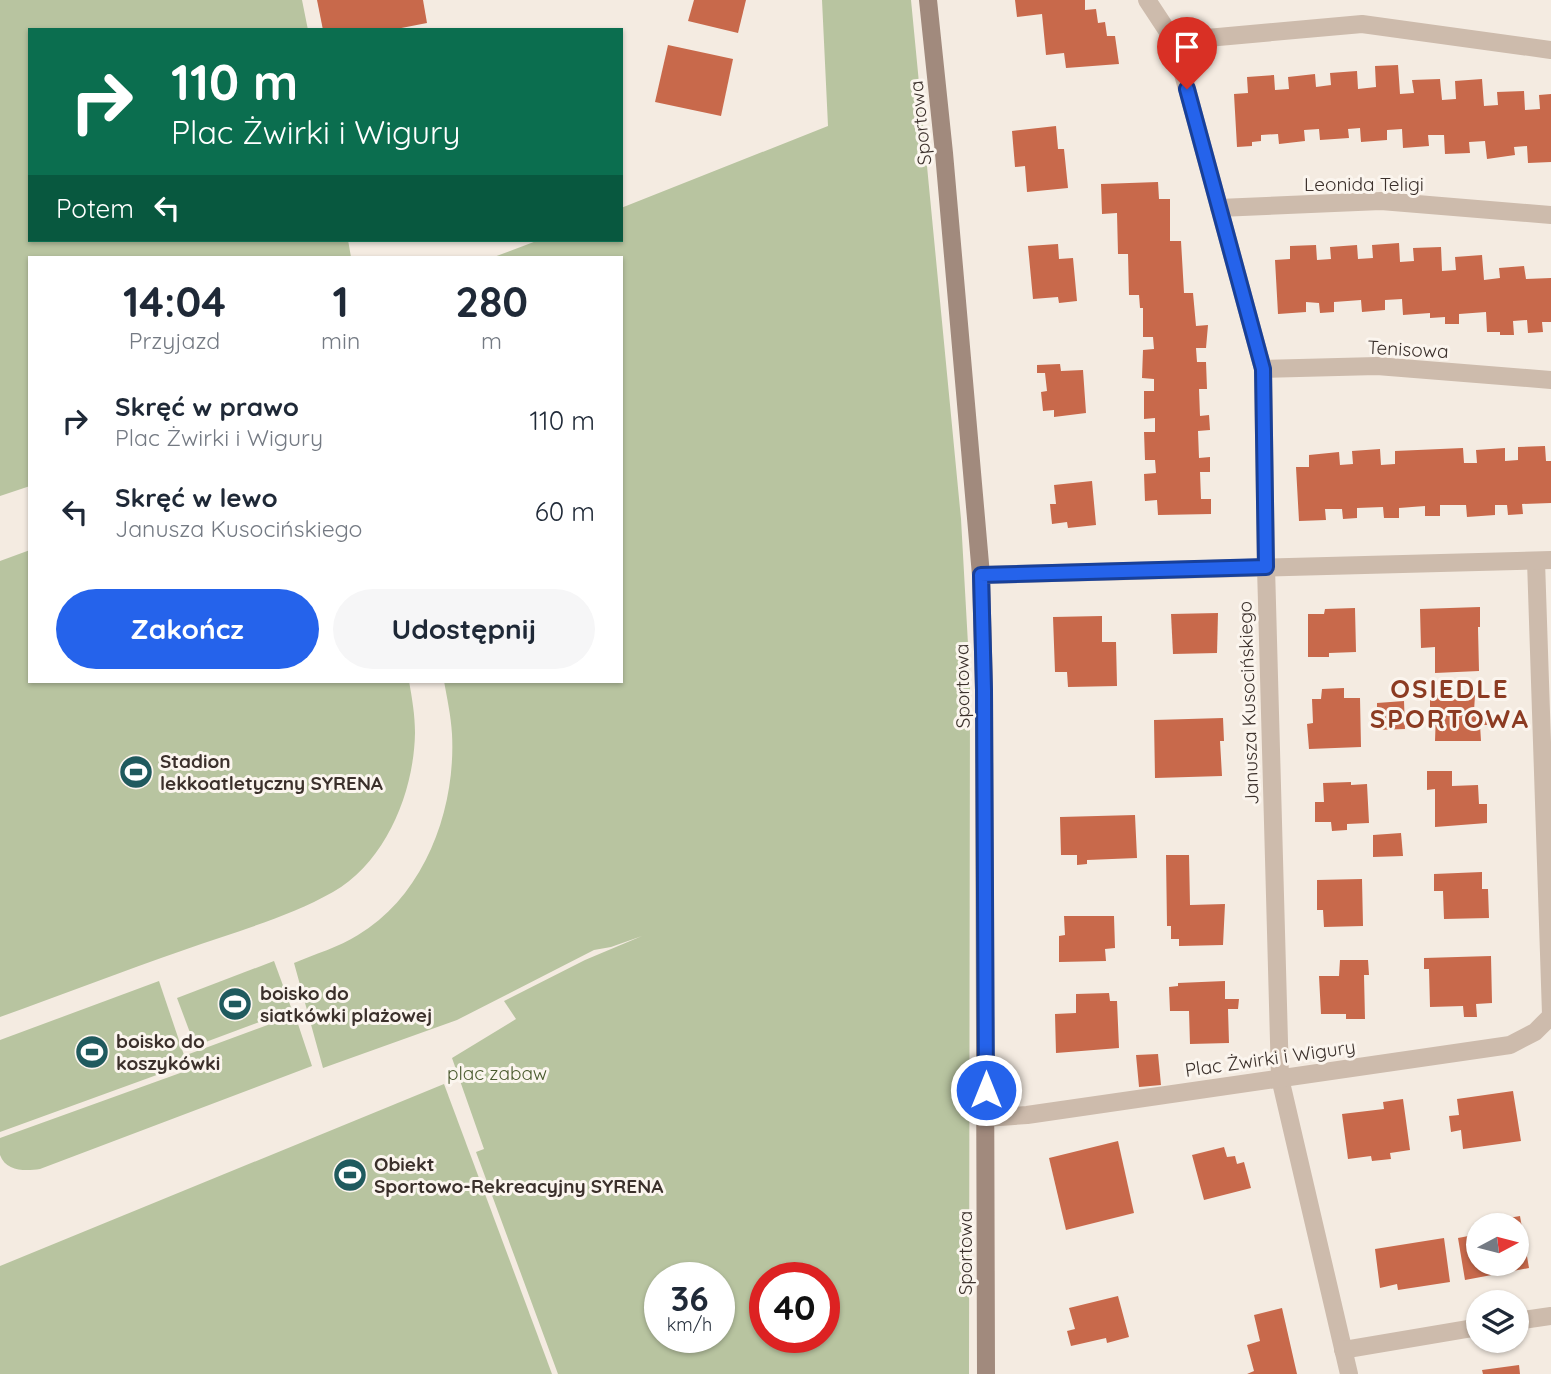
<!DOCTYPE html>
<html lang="pl">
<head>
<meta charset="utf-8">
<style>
	body { margin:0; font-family:Quicksand,sans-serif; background:#f6f6f7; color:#1f2937; height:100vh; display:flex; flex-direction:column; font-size:26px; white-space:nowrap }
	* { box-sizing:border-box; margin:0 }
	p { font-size:23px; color:#747a83 }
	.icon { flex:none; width:38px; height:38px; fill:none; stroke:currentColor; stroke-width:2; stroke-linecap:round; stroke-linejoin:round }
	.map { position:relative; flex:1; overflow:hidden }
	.side { position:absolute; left:28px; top:256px; width:595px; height:427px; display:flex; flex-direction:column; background:#fff; border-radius:0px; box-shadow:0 2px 5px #0004 }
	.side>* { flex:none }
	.guide { position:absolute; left:28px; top:28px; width:595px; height:214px; border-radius:0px; box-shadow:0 2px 5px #0004; background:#0b6e4f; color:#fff; overflow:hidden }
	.needle { width:46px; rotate:83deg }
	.controls { position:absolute; left:1466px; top:1213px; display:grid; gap:14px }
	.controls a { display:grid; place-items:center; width:63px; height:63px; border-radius:50%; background:#fff; box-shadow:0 2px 5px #0004; font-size:35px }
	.speed { position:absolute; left:644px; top:1262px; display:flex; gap:14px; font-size:35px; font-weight:700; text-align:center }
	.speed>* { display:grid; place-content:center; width:91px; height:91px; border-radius:50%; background:#fff; box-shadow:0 2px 5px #0004; line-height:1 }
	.speed small { font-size:18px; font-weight:400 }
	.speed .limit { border:10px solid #d22; background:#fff; color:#111 }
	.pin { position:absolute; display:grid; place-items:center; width:60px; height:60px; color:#fff; margin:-72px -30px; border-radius:50% 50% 50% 0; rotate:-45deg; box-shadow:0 0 7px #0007 }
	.pin .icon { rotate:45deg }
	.me { position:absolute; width:77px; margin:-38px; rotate:0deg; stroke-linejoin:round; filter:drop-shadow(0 0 5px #0008) }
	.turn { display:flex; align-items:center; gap:24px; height:147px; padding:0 28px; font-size:32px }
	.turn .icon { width:91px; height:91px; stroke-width:2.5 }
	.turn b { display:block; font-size:49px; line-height:60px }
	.then { display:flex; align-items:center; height:66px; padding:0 28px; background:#0003; gap:14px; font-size:26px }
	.eta { display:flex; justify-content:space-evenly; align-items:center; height:119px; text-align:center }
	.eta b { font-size:42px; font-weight:700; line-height:49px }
	.action { display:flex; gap:14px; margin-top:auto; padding:14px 28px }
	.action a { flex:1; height:80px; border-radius:42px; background:#2563eb; color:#fff; font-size:28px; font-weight:700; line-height:80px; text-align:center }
	.action a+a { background:#f6f6f7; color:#1f2937 }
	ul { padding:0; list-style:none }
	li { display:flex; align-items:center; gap:21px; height:91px; padding:0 28px }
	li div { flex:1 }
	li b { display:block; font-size:26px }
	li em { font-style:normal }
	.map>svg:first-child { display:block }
</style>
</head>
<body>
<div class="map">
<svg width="1551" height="1374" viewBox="0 0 1551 1374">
	<rect width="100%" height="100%" fill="#f4ebe1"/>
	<g fill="#b8c4a0" fill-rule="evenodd">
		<polygon points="0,0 302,0 308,30 30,30 30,240 348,240 351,257 30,257 30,486 0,496"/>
		<path d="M 822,0 L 911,0 L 961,519 L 970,680 L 969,1374 L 558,1374 L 476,1152 L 484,1149 L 452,1058 L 516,1019 L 504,1001 L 585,960 L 642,936 L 611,947 L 594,950 L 457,1020 L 323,1068 L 294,963 C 315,954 339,947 358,935 C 425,895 456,809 452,734 C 451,716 447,698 444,681 L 621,681 L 621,257 L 494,257 L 539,240 L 621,240 L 621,208 L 828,126 ZM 660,1278 L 719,1278 L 719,1337 L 660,1337 ZM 765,1278 L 824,1278 L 824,1337 L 765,1337 Z"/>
		<path d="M 30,550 L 30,681 L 409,681 C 412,698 415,715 415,733 C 414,792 386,862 333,892 C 287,918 234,932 184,950 C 123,971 61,995 0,1017 L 0,561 Z"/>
		<polygon points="274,961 292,1010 195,1046 177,998"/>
		<polygon points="159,981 187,1064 0,1132 0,1040"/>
		<path d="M 295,1015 L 312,1066 L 40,1169 C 26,1171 6,1172 0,1155 C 0,1151 0,1142 0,1138 L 194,1068 L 189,1054 Z"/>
		<polygon points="444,1084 552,1374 0,1374 0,1266"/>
	</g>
	<g fill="#c8694b">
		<polygon points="317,0 423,0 427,23 391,30 323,30"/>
		<polygon points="694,0 746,0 738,33 688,21"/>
		<polygon points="1015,0 1085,0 1085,10 1096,9 1098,23 1105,22 1107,36 1115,36 1119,64 1066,68 1064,53 1046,55 1042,14 1017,17"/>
		<polygon points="668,45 733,59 721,116 655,102"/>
		<polygon points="1398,65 1400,94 1414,93 1412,80 1440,79 1442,100 1456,99 1455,81 1482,79 1484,106 1498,105 1497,92 1524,91 1525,110 1540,109 1539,95 1551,94 1551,162 1528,163 1527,146 1514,147 1515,155 1487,159 1485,141 1469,142 1470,153 1445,154 1444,135 1428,135 1429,146 1403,148 1402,129 1387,130 1387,140 1361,142 1360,128 1348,129 1349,138 1320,140 1319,129 1304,130 1305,141 1279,144 1278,134 1261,135 1261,141 1252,142 1252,146 1237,147 1234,94 1248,93 1247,77 1274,75 1275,90 1289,89 1288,77 1315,74 1316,87 1331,85 1330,73 1357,71 1358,89 1376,87 1375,66"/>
		<polygon points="1056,126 1058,149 1064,149 1068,188 1027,192 1025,166 1015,167 1012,131"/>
		<polygon points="1158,182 1159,199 1170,199 1170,241 1181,241 1184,293 1193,293 1196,326 1208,325 1206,348 1196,348 1197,362 1206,362 1207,389 1199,389 1200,416 1209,415 1210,430 1198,431 1199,458 1210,457 1210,472 1200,472 1201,499 1211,499 1211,514 1158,515 1157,500 1145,501 1144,474 1156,473 1155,460 1145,460 1144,432 1155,432 1155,418 1144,419 1144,391 1154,391 1154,379 1142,378 1143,350 1154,349 1153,337 1143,337 1143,308 1140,308 1139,295 1129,295 1128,254 1118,254 1117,213 1102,214 1101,184"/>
		<polygon points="1399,243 1400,262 1414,261 1413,248 1441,247 1442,271 1456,270 1455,257 1482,255 1484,280 1500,278 1499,268 1524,266 1526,279 1551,278 1551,322 1542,322 1543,332 1528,333 1527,320 1513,321 1514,335 1500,335 1500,332 1487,332 1486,312 1459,314 1459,324 1445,324 1445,317 1430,318 1430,313 1403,315 1402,299 1385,300 1385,310 1362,312 1361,300 1334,302 1334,312 1320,313 1319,303 1306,302 1306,312 1278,314 1275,260 1290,259 1290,246 1316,245 1317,260 1331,259 1330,247 1357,245 1358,259 1373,258 1372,245"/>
		<polygon points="1058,244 1059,259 1073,258 1077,301 1059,303 1058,297 1033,299 1028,246"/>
		<polygon points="1060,364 1061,371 1083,370 1086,413 1054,417 1054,410 1043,411 1041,392 1047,391 1045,373 1037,373 1037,365"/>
		<polygon points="1545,446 1546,461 1551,461 1551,503 1522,504 1523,514 1508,515 1507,505 1495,505 1495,515 1467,517 1466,505 1440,505 1440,516 1425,516 1425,506 1399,508 1399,518 1384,518 1383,507 1357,508 1357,518 1343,519 1342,509 1325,509 1326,520 1299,521 1296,467 1309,467 1309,455 1339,452 1340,465 1353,464 1352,451 1380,449 1381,465 1395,464 1395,451 1463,448 1464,463 1477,463 1476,450 1505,448 1505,461 1518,460 1518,447"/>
		<polygon points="1092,481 1096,525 1068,528 1067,522 1052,524 1050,504 1056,504 1054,485"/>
		<polygon points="1480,607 1480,627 1478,627 1479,671 1435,673 1435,647 1421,648 1420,609"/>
		<polygon points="1355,608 1356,652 1329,653 1329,657 1308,657 1308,614 1324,614 1325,609"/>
		<polygon points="1218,613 1217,653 1173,654 1171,614"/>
		<polygon points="1102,616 1102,642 1116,642 1117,686 1068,687 1067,672 1055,672 1053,617"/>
		<polygon points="1344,688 1344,698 1360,698 1361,747 1309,749 1307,724 1313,723 1312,699 1321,699 1322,689"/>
		<polygon points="1430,695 1475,695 1474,711 1489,711 1490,725 1480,725 1481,741 1435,741 1436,713 1430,713"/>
		<polygon points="1404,701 1405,729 1377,730 1377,703"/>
		<polygon points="1223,718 1224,741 1220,741 1222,776 1155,778 1154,720"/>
		<polygon points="1427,771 1452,771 1452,786 1478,785 1479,804 1487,804 1487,823 1435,827 1435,789 1427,790"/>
		<polygon points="1351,782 1351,785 1367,784 1369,823 1347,824 1347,830 1332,831 1331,822 1315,822 1315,802 1324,802 1323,783"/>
		<polygon points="1135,815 1137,858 1087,860 1087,864 1077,865 1077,855 1061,855 1060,817"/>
		<polygon points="1401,833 1403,856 1373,857 1373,835"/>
		<polygon points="1166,855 1189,855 1190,905 1225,904 1223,945 1179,946 1179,939 1171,939 1171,926 1167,926"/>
		<polygon points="1482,872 1482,889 1488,889 1489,918 1444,919 1443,891 1434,891 1434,874"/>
		<polygon points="1362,879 1363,926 1324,927 1323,910 1317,910 1317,880"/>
		<polygon points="1064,916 1114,916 1115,948 1105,949 1106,961 1059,962 1059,936 1065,935"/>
		<polygon points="1491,956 1492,1003 1476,1004 1477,1017 1464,1017 1463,1006 1430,1007 1429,969 1424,969 1424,958"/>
		<polygon points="1340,960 1368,960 1369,975 1364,975 1365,1019 1346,1019 1346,1014 1321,1014 1319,976 1339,976"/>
		<polygon points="1225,981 1225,999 1239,999 1238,1009 1228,1009 1229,1043 1190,1044 1189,1011 1170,1011 1169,987 1178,986 1178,983"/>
		<polygon points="1109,993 1110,1001 1117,1001 1119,1048 1056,1053 1055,1014 1076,1013 1076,994"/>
		<polygon points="1158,1054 1161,1085 1139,1087 1136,1055"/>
		<polygon points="1513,1091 1521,1141 1463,1149 1461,1130 1451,1132 1449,1116 1459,1115 1457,1099"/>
		<polygon points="1403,1099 1410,1150 1390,1153 1391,1159 1372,1161 1371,1156 1348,1159 1342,1114 1384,1109 1383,1102"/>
		<polygon points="1118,1141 1134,1213 1066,1230 1049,1158"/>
		<polygon points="1224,1147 1227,1157 1235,1156 1237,1164 1244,1162 1251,1188 1204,1200 1192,1155"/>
		<polygon points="1520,1216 1529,1268 1465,1280 1458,1238 1479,1234 1479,1264 1517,1264 1517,1225 1492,1225 1491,1221"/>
		<polygon points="1444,1238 1450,1282 1398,1290 1397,1284 1380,1288 1375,1249"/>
		<polygon points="1118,1296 1129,1337 1107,1343 1106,1338 1071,1346 1067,1331 1075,1329 1069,1308"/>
		<polygon points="1282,1308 1297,1374 1247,1374 1254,1371 1247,1345 1260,1341 1254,1315"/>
		<polygon points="1519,1365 1520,1374 1483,1374 1482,1370"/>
	</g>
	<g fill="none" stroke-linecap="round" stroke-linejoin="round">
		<g stroke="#cdbbac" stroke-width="18">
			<polyline points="1147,0 1174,41 1263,369 1266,567 1280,1078 1349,1374"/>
			<polyline points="1174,41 1362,24 1551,50"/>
			<polyline points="1219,208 1381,201 1551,215"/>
			<polyline points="1263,369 1377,366 1551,380"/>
			<polyline points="1536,561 1551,1014"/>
			<polyline points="981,575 1551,560"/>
			<polyline points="986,1118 1027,1115 1510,1045 1535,1032 1551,1016"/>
			<polyline points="1517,1321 1551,1316"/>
			<polyline points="1343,1350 1479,1327"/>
		</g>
		<polyline stroke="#a18a7d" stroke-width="18" points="928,0 944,153 981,575 984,690 986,1374"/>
	</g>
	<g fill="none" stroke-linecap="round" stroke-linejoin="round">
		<g stroke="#184099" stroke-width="18">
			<polyline id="route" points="986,1090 984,690 981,575 1266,567 1263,369 1187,89"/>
		</g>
		<use href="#route" stroke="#2563eb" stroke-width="12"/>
	</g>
	<defs>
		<g id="stadium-disc" transform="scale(1.75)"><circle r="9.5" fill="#1f5a5e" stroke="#fbf5ee"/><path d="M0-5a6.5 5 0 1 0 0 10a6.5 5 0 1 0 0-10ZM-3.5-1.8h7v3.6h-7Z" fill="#fff"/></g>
	</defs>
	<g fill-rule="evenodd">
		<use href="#stadium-disc" x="136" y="772"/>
		<use href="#stadium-disc" x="235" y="1004"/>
		<use href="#stadium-disc" x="92" y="1052"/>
		<use href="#stadium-disc" x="350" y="1175"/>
	</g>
	<g text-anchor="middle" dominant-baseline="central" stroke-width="6" stroke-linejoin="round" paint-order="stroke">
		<g font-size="19" fill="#3b302b" stroke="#fbf5ee">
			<text transform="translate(920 123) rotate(-96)">Sportowa</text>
			<text x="1364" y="184">Leonida Teligi</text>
			<text transform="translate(1408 349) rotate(3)">Tenisowa</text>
			<text transform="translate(962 686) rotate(-91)">Sportowa</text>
			<text transform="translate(1248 703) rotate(-92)">Janusza Kusocińskiego</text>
			<text transform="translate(1270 1058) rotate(-8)">Plac Żwirki i Wigury</text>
			<text transform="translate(965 1253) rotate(-90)">Sportowa</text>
		</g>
		<g font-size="19" font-weight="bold" fill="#3b302b" stroke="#fbf5ee" text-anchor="start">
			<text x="160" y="761">Stadion<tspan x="160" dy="22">lekkoatletyczny SYRENA</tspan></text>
			<text x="260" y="993">boisko do<tspan x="260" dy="22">siatkówki plażowej</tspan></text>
			<text x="116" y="1041">boisko do<tspan x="116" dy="22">koszykówki</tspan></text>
			<text x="374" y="1164">Obiekt<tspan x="374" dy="22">Sportowo-Rekreacyjny SYRENA</tspan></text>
		</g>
		<g font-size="19" fill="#4a5a2e" stroke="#fbf5ee">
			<text x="497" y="1073">plac zabaw</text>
		</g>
		<g font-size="26" font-weight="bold" letter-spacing="2" fill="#8c3b22" stroke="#fbf5ee">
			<text x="1450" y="688">OSIEDLE<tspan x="1450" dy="30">SPORTOWA</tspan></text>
		</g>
	</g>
</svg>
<div class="controls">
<a><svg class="needle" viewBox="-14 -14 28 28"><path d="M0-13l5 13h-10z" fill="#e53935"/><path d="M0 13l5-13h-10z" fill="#747a83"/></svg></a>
<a><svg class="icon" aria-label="layers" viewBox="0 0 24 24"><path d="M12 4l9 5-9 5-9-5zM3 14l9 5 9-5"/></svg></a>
</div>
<div class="speed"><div>36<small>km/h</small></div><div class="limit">40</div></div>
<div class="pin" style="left:1187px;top:89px;background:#d93025"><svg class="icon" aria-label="arrive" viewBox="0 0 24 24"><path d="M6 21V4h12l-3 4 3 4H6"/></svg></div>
<svg class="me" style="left:986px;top:1090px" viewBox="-20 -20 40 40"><circle r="17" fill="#2563eb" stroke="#fff" stroke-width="3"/><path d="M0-11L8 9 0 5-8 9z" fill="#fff"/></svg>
<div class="guide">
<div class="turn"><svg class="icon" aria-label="right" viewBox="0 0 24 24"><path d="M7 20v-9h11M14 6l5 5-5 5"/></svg><div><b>110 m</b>Plac Żwirki i Wigury</div></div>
<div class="then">Potem<svg class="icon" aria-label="left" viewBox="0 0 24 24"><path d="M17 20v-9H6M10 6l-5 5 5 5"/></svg></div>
</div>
<section class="side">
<div class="eta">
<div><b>14:04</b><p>Przyjazd</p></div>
<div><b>1</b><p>min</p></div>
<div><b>280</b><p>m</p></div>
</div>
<ul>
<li><svg class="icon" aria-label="right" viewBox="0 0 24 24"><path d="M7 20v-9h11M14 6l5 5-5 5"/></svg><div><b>Skręć w prawo</b><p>Plac Żwirki i Wigury</p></div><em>110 m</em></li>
<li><svg class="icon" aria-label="left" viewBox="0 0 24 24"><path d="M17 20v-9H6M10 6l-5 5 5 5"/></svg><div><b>Skręć w lewo</b><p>Janusza Kusocińskiego</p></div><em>60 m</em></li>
</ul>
<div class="action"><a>Zakończ</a><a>Udostępnij</a></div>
</section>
</div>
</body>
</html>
